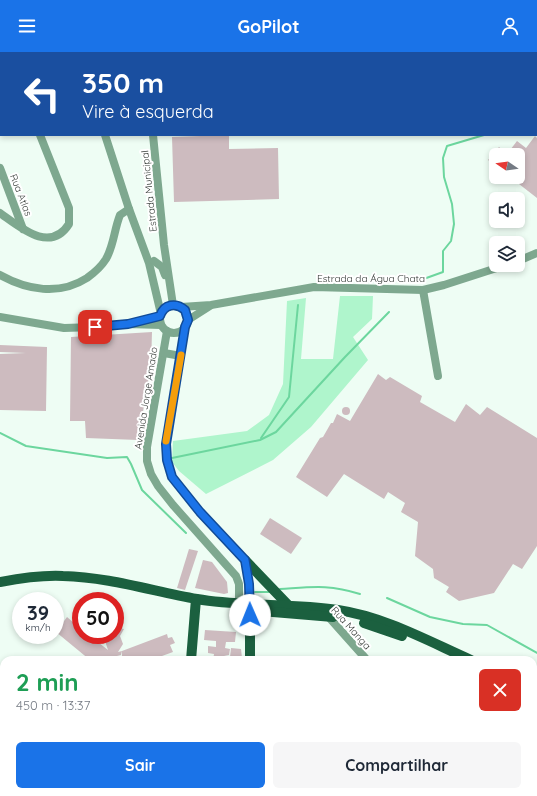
<!DOCTYPE html>
<html lang="pt">
<head>
<meta charset="utf-8">
<style>
	body { margin:0; font-family:Quicksand,sans-serif; background:#f6f6f7; color:#1f2937; height:100vh; display:flex; flex-direction:column; font-size:15px; white-space:nowrap }
	* { box-sizing:border-box; margin:0 }
	p { font-size:13px; color:#747a83 }
	.icon { flex:none; width:22px; height:22px; fill:none; stroke:currentColor; stroke-width:2; stroke-linecap:round; stroke-linejoin:round }
	.map { position:relative; flex:1; overflow:hidden }
	.panel { position:absolute; left:0px; top:604px; width:537px; height:140px; display:flex; flex-direction:column; background:#fff; border-radius:12px 12px 0 0; box-shadow:0 2px 6px #0003 }
	.panel>* { flex:none }
	.banner { position:absolute; left:0px; top:0px; width:537px; height:84px; box-shadow:0 2px 6px #0003; background:#1a4fa0; color:#fff; overflow:hidden }
	.needle { width:26px; rotate:283deg }
	.buttons { position:absolute; left:489px; top:96px; display:grid; gap:8px }
	.buttons a { display:grid; place-items:center; width:36px; height:36px; border-radius:6px; background:#fff; box-shadow:0 2px 6px #0003; font-size:20px }
	.speed { position:absolute; left:12px; top:540px; display:flex; gap:8px; font-size:20px; font-weight:700; text-align:center }
	.speed>* { display:grid; place-content:center; width:52px; height:52px; border-radius:50%; background:#fff; box-shadow:0 2px 6px #0003; line-height:1 }
	.speed small { font-size:10px; font-weight:400 }
	.speed .limit { border:6px solid #d22; background:#fff; color:#111 }
	.pin { position:absolute; display:grid; place-items:center; width:34px; height:34px; color:#fff; margin:-17px; border-radius:8px; box-shadow:0 2px 6px #0006 }
	.me { position:absolute; width:44px; margin:-22px; rotate:359deg; stroke-linejoin:round; filter:drop-shadow(0 0 3px #0008) }
	.turn { display:flex; align-items:center; gap:14px; height:84px; padding:0 16px; font-size:18px }
	.turn .icon { width:52px; height:52px; stroke-width:2.5 }
	.turn b { display:block; font-size:28px; line-height:34px }
	.round { display:grid; place-items:center; flex:none; width:42px; height:42px; border-radius:6px; background:#f6f6f7 }
	.head { display:flex; align-items:center; justify-content:space-between; height:68px; padding:0 16px }
	h1 { font-size:24px; font-weight:700; line-height:30px; color:#1e9e55 }
	.button { display:flex; gap:8px; margin-top:auto; padding:8px 16px }
	.button a { flex:1; height:46px; border-radius:6px; background:#1a73e8; color:#fff; font-size:16px; font-weight:700; line-height:46px; text-align:center }
	.button a+a { background:#f6f6f7; color:#1f2937 }
	header { display:flex; justify-content:space-between; align-items:center; height:52px; padding:0 16px; background:#1a73e8; color:#fff; font-size:18px; font-weight:700 }
	.map>svg:first-child { display:block }
</style>
</head>
<body>
<header><svg class="icon" aria-label="menu" viewBox="0 0 24 24"><path d="M4 6h16M4 12h16M4 18h16"/></svg>GoPilot<svg class="icon" aria-label="person" viewBox="0 0 24 24"><circle cx="12" cy="8" r="4"/><path d="M4 21q1-7 8-7t8 7"/></svg></header>
<div class="map">
<svg width="537" height="744" viewBox="0 0 537 744">
	<rect width="100%" height="100%" fill="#eefdf4"/>
	<polygon fill="#aff5cc" points="340,244 373,244 372,267 353,285 368,308 311,375 273,408 206,442 179,419 172,410 173,389 247,379 269,363 283,332 287,249 306,246 301,307 333,307"/>
	<g fill="none" stroke-linecap="round" stroke-linejoin="round">
		<g stroke="#6cd69e" stroke-width="2">
			<polyline points="536,69 537,68"/>
			<polyline points="418,229 443,220 443,199 451,189 454,172 452,152 444,125 443,106 447,94 484,83"/>
			<polyline points="0,381 26,394 107,406 127,405 131,412 142,438 186,481"/>
			<polyline points="261,386 289,345 298,253"/>
			<polyline points="172,406 260,388 276,380 345,305 389,260"/>
			<path d="M 280,537 C 312,535 329,532 360,542"/>
			<polyline points="255,540 269,540"/>
			<polyline points="387,546 430,565 463,572 487,573 537,601"/>
		</g>
	</g>
	<g fill="#cdbbbf">
		<polygon points="229,83 229,97 278,96 279,147 174,150 172,85"/>
		<polygon points="535,84 537,86 537,146 510,125 518,125 518,103 496,103 496,114 488,108 499,95 507,102 517,89 526,96"/>
		<polygon points="152,280 151,314 138,388 86,386 85,369 70,369 71,285"/>
		<polygon points="0,293 47,295 46,359 0,358 0,302 26,301 0,300"/>
		<polygon points="378,322 386,328 390,325 422,344 420,350 455,370 466,352 480,363 487,355 537,386 537,494 522,517 513,512 494,541 459,549 446,540 449,535 434,526 433,517 415,504 418,470 401,460 405,451 388,440 384,447 344,422 327,445 296,425 320,386 323,385 331,371 333,371 337,362 350,369"/>
		<circle cx="346" cy="359" r="4"/>
		<polygon points="270,466 302,486 291,502 260,482"/>
		<polygon points="189,497 198,499 185,538 177,536"/>
		<polygon points="203,508 212,510 227,530 228,541 224,542 195,536"/>
		<polygon points="67,565 81,577 81,583 89,583 108,598 105,589 110,583 115,583 115,575 124,577 120,584 123,592 118,600 122,599 121,603 117,604 116,607 122,604 122,599 167,582 168,586 172,585 175,591 170,593 173,600 151,608 98,608 95,606 94,608 90,608 56,580"/>
		<polygon points="205,578 236,580 235,590 226,590 225,596 230,597 229,603 224,604 224,608 213,608 214,602 208,601 208,594 216,595 216,589 204,588"/>
		<polygon points="231,596 241,597 242,606 230,605"/>
		<rect x="72" y="740" width="77" height="4"/>
	</g>
	<g fill="none" stroke-linecap="round" stroke-linejoin="round">
		<g stroke="#7ea88f" stroke-width="8">
			<polyline points="58,0 59,1"/>
			<polyline points="88,0 89,1"/>
			<polyline points="136,0 137,1"/>
			<polyline points="255,0 258,1"/>
			<polyline points="467,0 469,1"/>
			<polyline points="305,1 305,0"/>
			<polyline points="423,1 423,0"/>
			<polyline points="0,33 1,33"/>
			<polyline points="536,46 537,45"/>
			<polyline points="105,83 129,157 149,211 161,262"/>
			<polyline points="153,83 164,193 173,253"/>
			<polyline points="0,116 23,177"/>
			<path d="M 0,161 C 20,175 50,202 69,172 L 69,156 L 40,83"/>
			<polyline points="154,209 162,215 165,223"/>
			<polyline points="518,209 537,201"/>
			<path d="M 0,223 C 27,238 59,244 87,226 C 94,221 101,215 106,207 C 114,193 114,178 120,163 L 129,157"/>
			<polyline points="423,238 438,324"/>
			<circle cx="174" cy="267" r="14"/>
			<polyline points="181,255 211,253 314,235 423,238 444,233 506,213"/>
			<polyline points="0,265 64,276 95,275 128,272 161,273"/>
			<polyline points="188,268 210,254"/>
			<polyline points="185,275 166,392 167,408 172,425 200,460 245,508 249,532 250,552"/>
			<polyline points="167,279 147,395 147,409 151,422 158,434 173,453 236,524 239,532 239,552"/>
			<polyline points="164,301 181,304"/>
			<polyline points="326,562 367,608"/>
			<polyline points="533,715 537,718"/>
			<polyline points="432,740 432,744"/>
			<polyline points="478,740 485,744"/>
		</g>
		<g stroke="#1b603f" stroke-width="10">
			<polyline points="245,508 289,554"/>
			<path d="M 0,530 C 21,526 42,523 63,524 C 108,525 152,539 197,547 C 243,555 291,551 338,558 C 385,565 428,589 471,608"/>
			<polyline points="261,559 333,565"/>
			<polyline points="364,571 402,584"/>
			<polyline points="191,608 196,547"/>
			<polyline points="250,608 250,552"/>
			<polyline points="533,643 537,646"/>
			<polyline points="178,744 179,740"/>
			<polyline points="249,744 249,740"/>
		</g>
	</g>
	<g fill="none" stroke-linecap="round" stroke-linejoin="round">
		<g stroke="#114b97" stroke-width="10">
			<path id="route" d="M 95,275 L 128,272 L 160,264 C 164,252 176,250 185,258 L 188,268 L 185,275 L 166,392 L 167,408 L 172,425 L 200,460 L 245,508 L 249,532 L 250,563"/>
		</g>
		<use href="#route" stroke="#1a73e8" stroke-width="7"/>
		<polyline stroke="#f59e0b" stroke-width="7" points="166,389 181,303"/>
	</g>
	<g text-anchor="middle" dominant-baseline="central" stroke-width="4" stroke-linejoin="round" paint-order="stroke">
		<g font-size="10" fill="#323834" stroke="#fff">
			<text transform="translate(149 139) rotate(-96)">Estrada Municipal</text>
			<text transform="translate(21 143) rotate(69)">Rua Atlas</text>
			<text x="371" y="226">Estrada da Água Chata</text>
			<text transform="translate(146 346) rotate(-81)">Avenida Jorge Amado</text>
			<text transform="translate(351 576) rotate(48)">Rua Manga</text>
		</g>
	</g>
</svg>
<div class="buttons">
<a><svg class="needle" viewBox="-14 -14 28 28"><path d="M0-13l5 13h-10z" fill="#e53935"/><path d="M0 13l5-13h-10z" fill="#747a83"/></svg></a>
<a><svg class="icon" aria-label="sound" viewBox="0 0 24 24"><path d="M4 9h4l5-4v14l-5-4H4zM17 9q2 3 0 6"/></svg></a>
<a><svg class="icon" aria-label="layers" viewBox="0 0 24 24"><path d="M12 4l9 5-9 5-9-5zM3 14l9 5 9-5"/></svg></a>
</div>
<div class="speed"><div>39<small>km/h</small></div><div class="limit">50</div></div>
<div class="pin" style="left:95px;top:275px;background:#d93025"><svg class="icon" aria-label="arrive" viewBox="0 0 24 24"><path d="M6 21V4h12l-3 4 3 4H6"/></svg></div>
<svg class="me" style="left:250px;top:563px" viewBox="-20 -20 40 40"><circle r="19" fill="#fff"/><path d="M0-13L10 11 0 6-10 11z" fill="#1a73e8"/></svg>
<div class="banner">
<div class="turn"><svg class="icon" aria-label="left" viewBox="0 0 24 24"><path d="M17 20v-9H6M10 6l-5 5 5 5"/></svg><div><b>350 m</b>Vire à esquerda</div></div>
</div>
<section class="panel">
<div class="head"><div><h1>2 min</h1><p>450 m · 13:37</p></div><a class="round" style="background:#d93025;color:#fff"><svg class="icon" aria-label="close" viewBox="0 0 24 24"><path d="M6 6l12 12M18 6L6 18"/></svg></a></div>
<div class="button"><a>Sair</a><a>Compartilhar</a></div>
</section>
</div>
</body>
</html>
